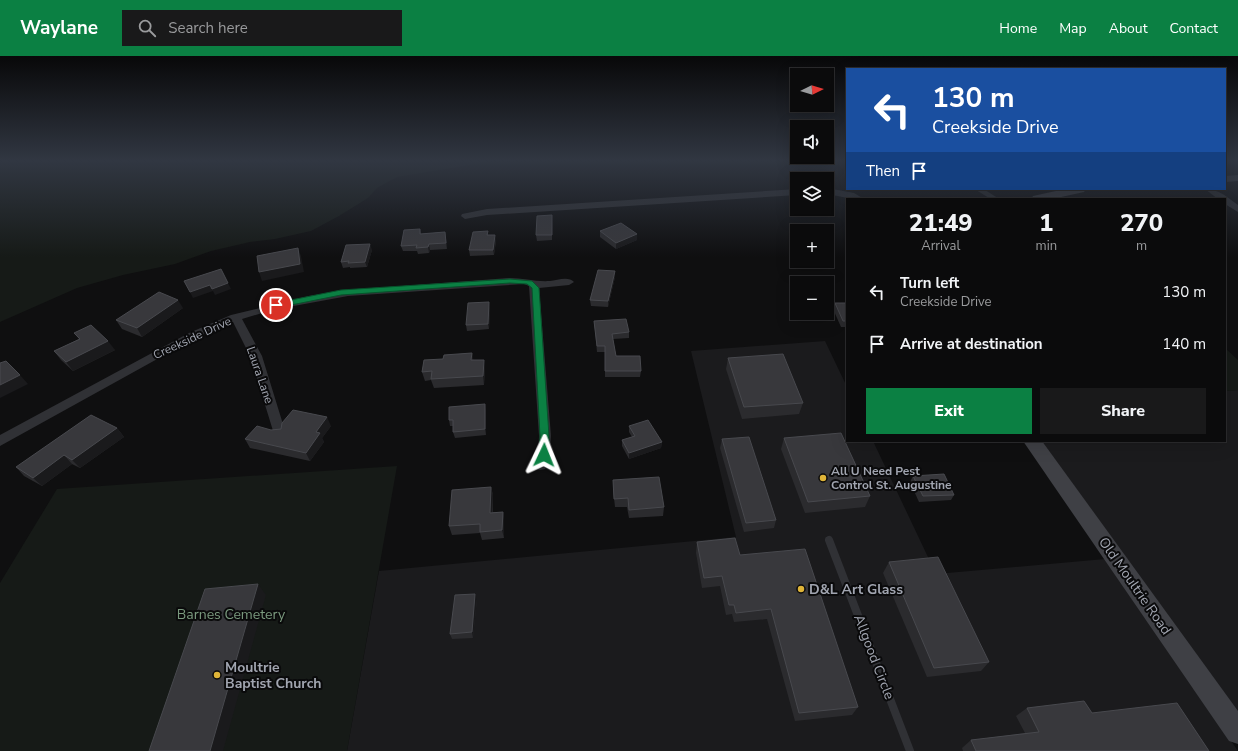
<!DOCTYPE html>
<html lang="en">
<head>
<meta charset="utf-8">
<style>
	body { margin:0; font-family:"Nunito Sans",sans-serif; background:#19191a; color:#f1f3f6; height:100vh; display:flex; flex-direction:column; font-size:15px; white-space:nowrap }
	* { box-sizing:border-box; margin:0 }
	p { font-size:13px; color:#9a9b9d }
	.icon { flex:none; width:22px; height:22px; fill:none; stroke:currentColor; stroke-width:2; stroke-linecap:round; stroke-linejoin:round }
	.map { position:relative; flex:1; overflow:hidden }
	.drawer { position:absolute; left:846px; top:142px; width:380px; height:244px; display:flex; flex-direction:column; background:#0b0b0c; border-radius:0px; box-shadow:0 4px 16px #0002,0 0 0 1px #2b2b2d }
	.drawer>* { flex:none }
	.top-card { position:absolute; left:846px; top:12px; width:380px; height:122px; border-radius:0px; box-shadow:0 4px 16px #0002,0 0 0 1px #2b2b2d; background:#1a4fa0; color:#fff; overflow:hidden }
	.needle { width:26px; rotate:85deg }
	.tools { position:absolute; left:790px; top:12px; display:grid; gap:8px }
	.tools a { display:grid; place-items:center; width:44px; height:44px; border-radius:0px; background:#0b0b0c; box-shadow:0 4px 16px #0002,0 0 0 1px #2b2b2d; font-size:20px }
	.pin { position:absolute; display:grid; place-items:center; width:34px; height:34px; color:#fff; margin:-17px; border:2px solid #fff; border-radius:50%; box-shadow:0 1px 4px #0007 }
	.me { position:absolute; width:44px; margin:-22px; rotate:2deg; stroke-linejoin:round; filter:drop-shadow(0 0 3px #0008) }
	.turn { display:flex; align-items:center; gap:14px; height:84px; padding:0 20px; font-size:18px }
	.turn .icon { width:52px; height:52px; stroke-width:2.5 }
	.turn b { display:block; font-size:28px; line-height:34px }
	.then { display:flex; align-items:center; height:38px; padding:0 20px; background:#0003; gap:8px; font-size:15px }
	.eta { display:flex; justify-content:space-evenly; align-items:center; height:68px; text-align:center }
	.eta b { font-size:24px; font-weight:800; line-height:28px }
	.primary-button { display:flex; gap:8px; margin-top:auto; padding:8px 20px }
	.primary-button a { flex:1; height:46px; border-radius:0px; background:#0b8043; color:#fff; font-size:16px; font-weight:800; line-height:46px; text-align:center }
	.primary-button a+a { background:#19191a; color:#f1f3f6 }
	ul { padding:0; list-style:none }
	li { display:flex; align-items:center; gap:12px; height:52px; padding:0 20px }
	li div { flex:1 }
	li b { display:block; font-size:15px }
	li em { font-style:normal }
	header { display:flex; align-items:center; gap:24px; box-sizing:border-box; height:56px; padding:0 20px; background:#0b8043; color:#fff }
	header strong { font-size:19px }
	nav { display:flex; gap:22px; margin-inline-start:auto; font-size:14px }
	.search { width:280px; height:36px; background:#19191a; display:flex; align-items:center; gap:10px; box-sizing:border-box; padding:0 14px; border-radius:0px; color:#9a9b9d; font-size:15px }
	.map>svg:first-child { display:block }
</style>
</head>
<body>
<header>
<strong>Waylane</strong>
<div class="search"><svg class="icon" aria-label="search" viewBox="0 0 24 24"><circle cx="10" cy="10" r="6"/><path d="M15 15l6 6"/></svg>Search here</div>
<nav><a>Home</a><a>Map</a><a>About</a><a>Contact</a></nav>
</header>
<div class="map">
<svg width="1238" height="695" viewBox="0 0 1238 695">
	<rect width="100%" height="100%" fill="#0f0f10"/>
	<g fill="#1b1b1d">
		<polygon points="825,285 847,331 847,385 873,385 936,518 1105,503 1238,695 347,695 379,515 736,481 691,295"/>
		<polygon points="1238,334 1238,658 1042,385 1225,385 1225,335"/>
	</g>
	<g fill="#161a17">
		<polygon points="0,104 500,104 397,121 377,132 368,142 339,160 311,175 275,183 250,186 211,195 175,208 123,219 77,232 0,266"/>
		<polygon points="1225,292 1238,304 1238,334 1225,335"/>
		<polygon points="397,410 347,695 0,695 0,527 57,433"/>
	</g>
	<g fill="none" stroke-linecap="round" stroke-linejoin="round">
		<polyline stroke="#303135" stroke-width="4.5" points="979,133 995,143"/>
		<polyline stroke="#303135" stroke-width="8" points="829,484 910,695"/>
		<g fill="#303135" fill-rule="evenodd">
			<polygon points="827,132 854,137 864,143 853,143 827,138"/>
			<polygon points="797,133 797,139 487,159 465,163 461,160 462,158 487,153"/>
			<path d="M 1205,133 C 1219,133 1227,141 1238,149 L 1238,156 L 1225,148 L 1225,143 L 1218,143 Z"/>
			<path d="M 509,222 C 523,222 536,226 550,225 C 557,224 569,220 574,226 L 569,229 L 539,232 L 551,380 L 550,399 L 545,413 L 540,414 L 535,413 L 533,409 L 538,399 L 539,380 L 529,230 L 524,228 L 348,240 L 272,254 L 242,263 L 262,300 L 286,378 L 284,381 L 276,381 L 274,378 L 250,300 L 233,266 L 197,281 L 0,390 L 0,379 L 189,277 L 231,259 L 309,240 L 348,234 Z"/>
		</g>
		<g fill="#3f4045" fill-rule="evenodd">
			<polygon points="1238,119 1238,125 1225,126 1225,120"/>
			<polygon points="1065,133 1086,133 1084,136 1052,143 1031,143 1033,140"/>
			<polygon points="1023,385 1042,385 1238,655 1238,688 1229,685"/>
		</g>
	</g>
	<g fill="#2b2b2e">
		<polygon points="552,165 552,184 537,185 536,179"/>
		<polygon points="420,173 421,178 445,176 446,182 447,193 430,194 429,197 418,198 417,195 403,195 401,190"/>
		<polygon points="488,175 488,179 496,185 494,199 470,200 469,194"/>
		<polygon points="600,175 637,178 637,184 616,193 600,181"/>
		<polygon points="372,194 367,211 350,212 350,211 343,212 341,206"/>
		<polygon points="615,221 608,251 591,250 590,244"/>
		<polygon points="835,247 847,247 847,271 841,271 833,253"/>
		<polygon points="183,252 142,281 122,273 116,264"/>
		<polygon points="490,252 489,273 467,275 466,269"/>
		<polygon points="594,265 629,276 629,282 613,283 616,300 641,315 640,321 605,321 605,296 597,296"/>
		<polygon points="74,277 115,294 73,315 61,304 54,295 79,283"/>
		<polygon points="472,297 473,304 485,312 484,329 434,332 431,324 425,325 422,316 443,303"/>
		<polygon points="728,302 803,347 799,358 742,363 726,313"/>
		<polygon points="486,354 486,379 455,382 453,376 453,370 450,370 449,364"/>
		<polygon points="331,370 322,382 324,386 310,405 250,392 245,383"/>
		<polygon points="629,370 662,386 661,392 629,403 622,390 622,384 632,381 629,376"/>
		<polygon points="117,372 124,381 80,412 72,408 42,430 24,420 16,411"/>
		<polygon points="784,382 870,440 865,451 805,457 781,393"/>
		<polygon points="722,383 776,464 774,472 744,476 720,392"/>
		<polygon points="913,420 954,439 951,444 919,446 910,426"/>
		<polygon points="613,424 664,451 663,460 629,462 627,451 615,451 613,433"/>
		<polygon points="491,431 493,439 493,456 503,456 504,464 504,482 482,484 480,477 452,479 449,470"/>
		<polygon points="697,486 740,499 858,651 852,659 795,665 767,563 734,566 732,558 726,559 720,530 702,532 696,497"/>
		<polygon points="889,506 989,606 981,615 927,621 883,517"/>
		<polygon points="477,543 473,582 452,583 450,578"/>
		<polygon points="1027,652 1092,657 1209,695 963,695 962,692 971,684 1025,677 1016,660"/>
	</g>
	<g fill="#1a1a1c">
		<polygon points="445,176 446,182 447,193 446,187"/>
		<polygon points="637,178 637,184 616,193 616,187"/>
		<polygon points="495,179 496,185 494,199 493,194"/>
		<polygon points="370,188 372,194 367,211 365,206"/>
		<polygon points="429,188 430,194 429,197 428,191"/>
		<polygon points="298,192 301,200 304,216 262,225 259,216"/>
		<polygon points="615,215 615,221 608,251 608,245"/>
		<polygon points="228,227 231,233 215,239 213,235 193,242 190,236 210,229"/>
		<polygon points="178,244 183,252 142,281 137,272"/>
		<polygon points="489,246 490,252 489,273 488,268"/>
		<polygon points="108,285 115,294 73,315 66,306"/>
		<polygon points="472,297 474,306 471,304"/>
		<polygon points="484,304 485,312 484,329 483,320"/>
		<polygon points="20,319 28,328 0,342 0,329"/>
		<polygon points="485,348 486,354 486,379 485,373"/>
		<polygon points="327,361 331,370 322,382 324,386 310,405 306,397 316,376"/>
		<polygon points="117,372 124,381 80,412 72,404"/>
		<polygon points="662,386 661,392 629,403 629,397"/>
		<polygon points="64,399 72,408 42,430 33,422"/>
		<polygon points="491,431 493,439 492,465 490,457"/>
		<polygon points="503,456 504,464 504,482 502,474"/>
		<polygon points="258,528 266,539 223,695 210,695"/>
		<polygon points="475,538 477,543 473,582 472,576"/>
	</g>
	<g fill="#38383c" stroke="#48494e">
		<polygon points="552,159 552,179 536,179 537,160"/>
		<polygon points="621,167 637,178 616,187 600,175"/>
		<polygon points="420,173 420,178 445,176 446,187 429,188 428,191 416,192 417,189 401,190 404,174"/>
		<polygon points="488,175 487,179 495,179 493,194 469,194 473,176"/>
		<polygon points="370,188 365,206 348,207 349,205 341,206 346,189"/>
		<polygon points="298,192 300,208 259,216 257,200"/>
		<polygon points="221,213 228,227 212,233 210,229 190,236 184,225"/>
		<polygon points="598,214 615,215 608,245 590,244"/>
		<polygon points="159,236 178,244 137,272 116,264"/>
		<polygon points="489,246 488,268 466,269 468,247"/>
		<polygon points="835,247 847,247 847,265 843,265"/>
		<polygon points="626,263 629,276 612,278 616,300 640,300 641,315 605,315 605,290 597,290 594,265"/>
		<polygon points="91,269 108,285 66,306 54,295 80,283 74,277"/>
		<polygon points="472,297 471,304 484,304 483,320 431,323 432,315 422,316 424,304 443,303 444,299"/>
		<polygon points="783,298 803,347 744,351 728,302"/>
		<polygon points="6,305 20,319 0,329 0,307"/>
		<polygon points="485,348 485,373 453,376 453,364 449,364 449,351"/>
		<polygon points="293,354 327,361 316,376 320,377 306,397 245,383 257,370 271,374 281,373 282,367"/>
		<polygon points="91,359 117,372 72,404 64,399 33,422 16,411"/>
		<polygon points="648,364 662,386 629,397 622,384 635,380 629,370"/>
		<polygon points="841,377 870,440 808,446 784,382"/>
		<polygon points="749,381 776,464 746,467 722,383"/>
		<polygon points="944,418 954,439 923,440 913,420"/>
		<polygon points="659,421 664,451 629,454 628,442 614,443 613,424"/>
		<polygon points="491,431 490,457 503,456 502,474 480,476 480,468 449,470 452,434"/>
		<polygon points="735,482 740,499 805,493 858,651 799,657 771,553 736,557 734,549 729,549 722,520 704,522 697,486"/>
		<polygon points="938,501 989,606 934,612 889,506"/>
		<polygon points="258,528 210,695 149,695 205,533"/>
		<polygon points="475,538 472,576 450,578 455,539"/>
		<polygon points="1084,645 1092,657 1177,647 1209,695 976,695 971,684 1039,676 1027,652"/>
	</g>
	<linearGradient id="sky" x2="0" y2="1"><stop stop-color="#080809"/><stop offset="0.52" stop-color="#313742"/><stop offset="1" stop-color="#313742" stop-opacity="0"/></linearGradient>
	<rect width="1238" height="201" fill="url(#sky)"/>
	<polygon fill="#0b8043" stroke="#07532c" points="510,223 532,225 539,232 549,380 549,399 544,403 539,399 540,380 532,232 527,228 510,227 341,239 276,252 272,249 276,247 341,234"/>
	<g fill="#dfb438" stroke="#0a0a0b" stroke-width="1.5">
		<circle cx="823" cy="422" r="4"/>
		<circle cx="801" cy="533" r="4"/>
		<circle cx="217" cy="619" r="4"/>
	</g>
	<g text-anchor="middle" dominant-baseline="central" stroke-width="4" stroke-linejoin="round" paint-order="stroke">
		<g font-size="12" fill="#a1a5b0" stroke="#0a0a0b">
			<text transform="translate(192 282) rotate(-25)">Creekside Drive</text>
			<text transform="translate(260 319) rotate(71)">Laura Lane</text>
		</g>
		<g font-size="12" font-weight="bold" fill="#a1a5b0" stroke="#0a0a0b" text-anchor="start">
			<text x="831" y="415">All U Need Pest<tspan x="831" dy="14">Control St. Augustine</tspan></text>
		</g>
		<g font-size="14" fill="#a1a5b0" stroke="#0a0a0b">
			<text transform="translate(1135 530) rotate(55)">Old Moultrie Road</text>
			<text transform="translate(874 601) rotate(69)">Allgood Circle</text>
		</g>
		<g font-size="14" font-weight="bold" fill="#a1a5b0" stroke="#0a0a0b" text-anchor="start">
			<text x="809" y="533">D&amp;L Art Glass</text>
			<text x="225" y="611">Moultrie<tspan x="225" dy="16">Baptist Church</tspan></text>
		</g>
		<g font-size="14" fill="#7a997e" stroke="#0a0a0b">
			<text x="231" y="558">Barnes Cemetery</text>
		</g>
	</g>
</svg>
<div class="tools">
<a><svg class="needle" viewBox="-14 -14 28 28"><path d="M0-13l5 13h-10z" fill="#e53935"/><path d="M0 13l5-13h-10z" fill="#9a9b9d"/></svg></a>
<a><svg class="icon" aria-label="sound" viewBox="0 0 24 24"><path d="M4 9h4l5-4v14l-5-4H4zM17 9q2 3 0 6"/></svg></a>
<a><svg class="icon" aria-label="layers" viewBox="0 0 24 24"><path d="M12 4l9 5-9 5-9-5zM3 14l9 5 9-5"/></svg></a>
<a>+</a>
<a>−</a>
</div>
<div class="pin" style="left:276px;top:249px;background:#d93025"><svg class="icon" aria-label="arrive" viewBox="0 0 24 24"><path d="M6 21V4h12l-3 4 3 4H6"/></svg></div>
<svg class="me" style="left:544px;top:399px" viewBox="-20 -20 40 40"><path d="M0-17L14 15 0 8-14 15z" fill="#0b8043" stroke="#fff" stroke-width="4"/></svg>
<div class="top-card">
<div class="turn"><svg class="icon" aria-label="left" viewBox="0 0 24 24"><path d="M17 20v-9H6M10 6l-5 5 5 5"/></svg><div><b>130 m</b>Creekside Drive</div></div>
<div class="then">Then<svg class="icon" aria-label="arrive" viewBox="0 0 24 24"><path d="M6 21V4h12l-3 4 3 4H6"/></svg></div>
</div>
<section class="drawer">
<div class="eta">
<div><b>21:49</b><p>Arrival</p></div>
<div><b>1</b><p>min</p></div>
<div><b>270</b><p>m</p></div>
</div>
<ul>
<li><svg class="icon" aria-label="left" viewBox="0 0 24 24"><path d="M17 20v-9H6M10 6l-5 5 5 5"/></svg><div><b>Turn left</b><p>Creekside Drive</p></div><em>130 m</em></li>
<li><svg class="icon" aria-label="arrive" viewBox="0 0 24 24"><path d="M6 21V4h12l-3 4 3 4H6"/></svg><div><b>Arrive at destination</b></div><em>140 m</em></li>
</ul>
<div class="primary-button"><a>Exit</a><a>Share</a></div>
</section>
</div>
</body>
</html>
